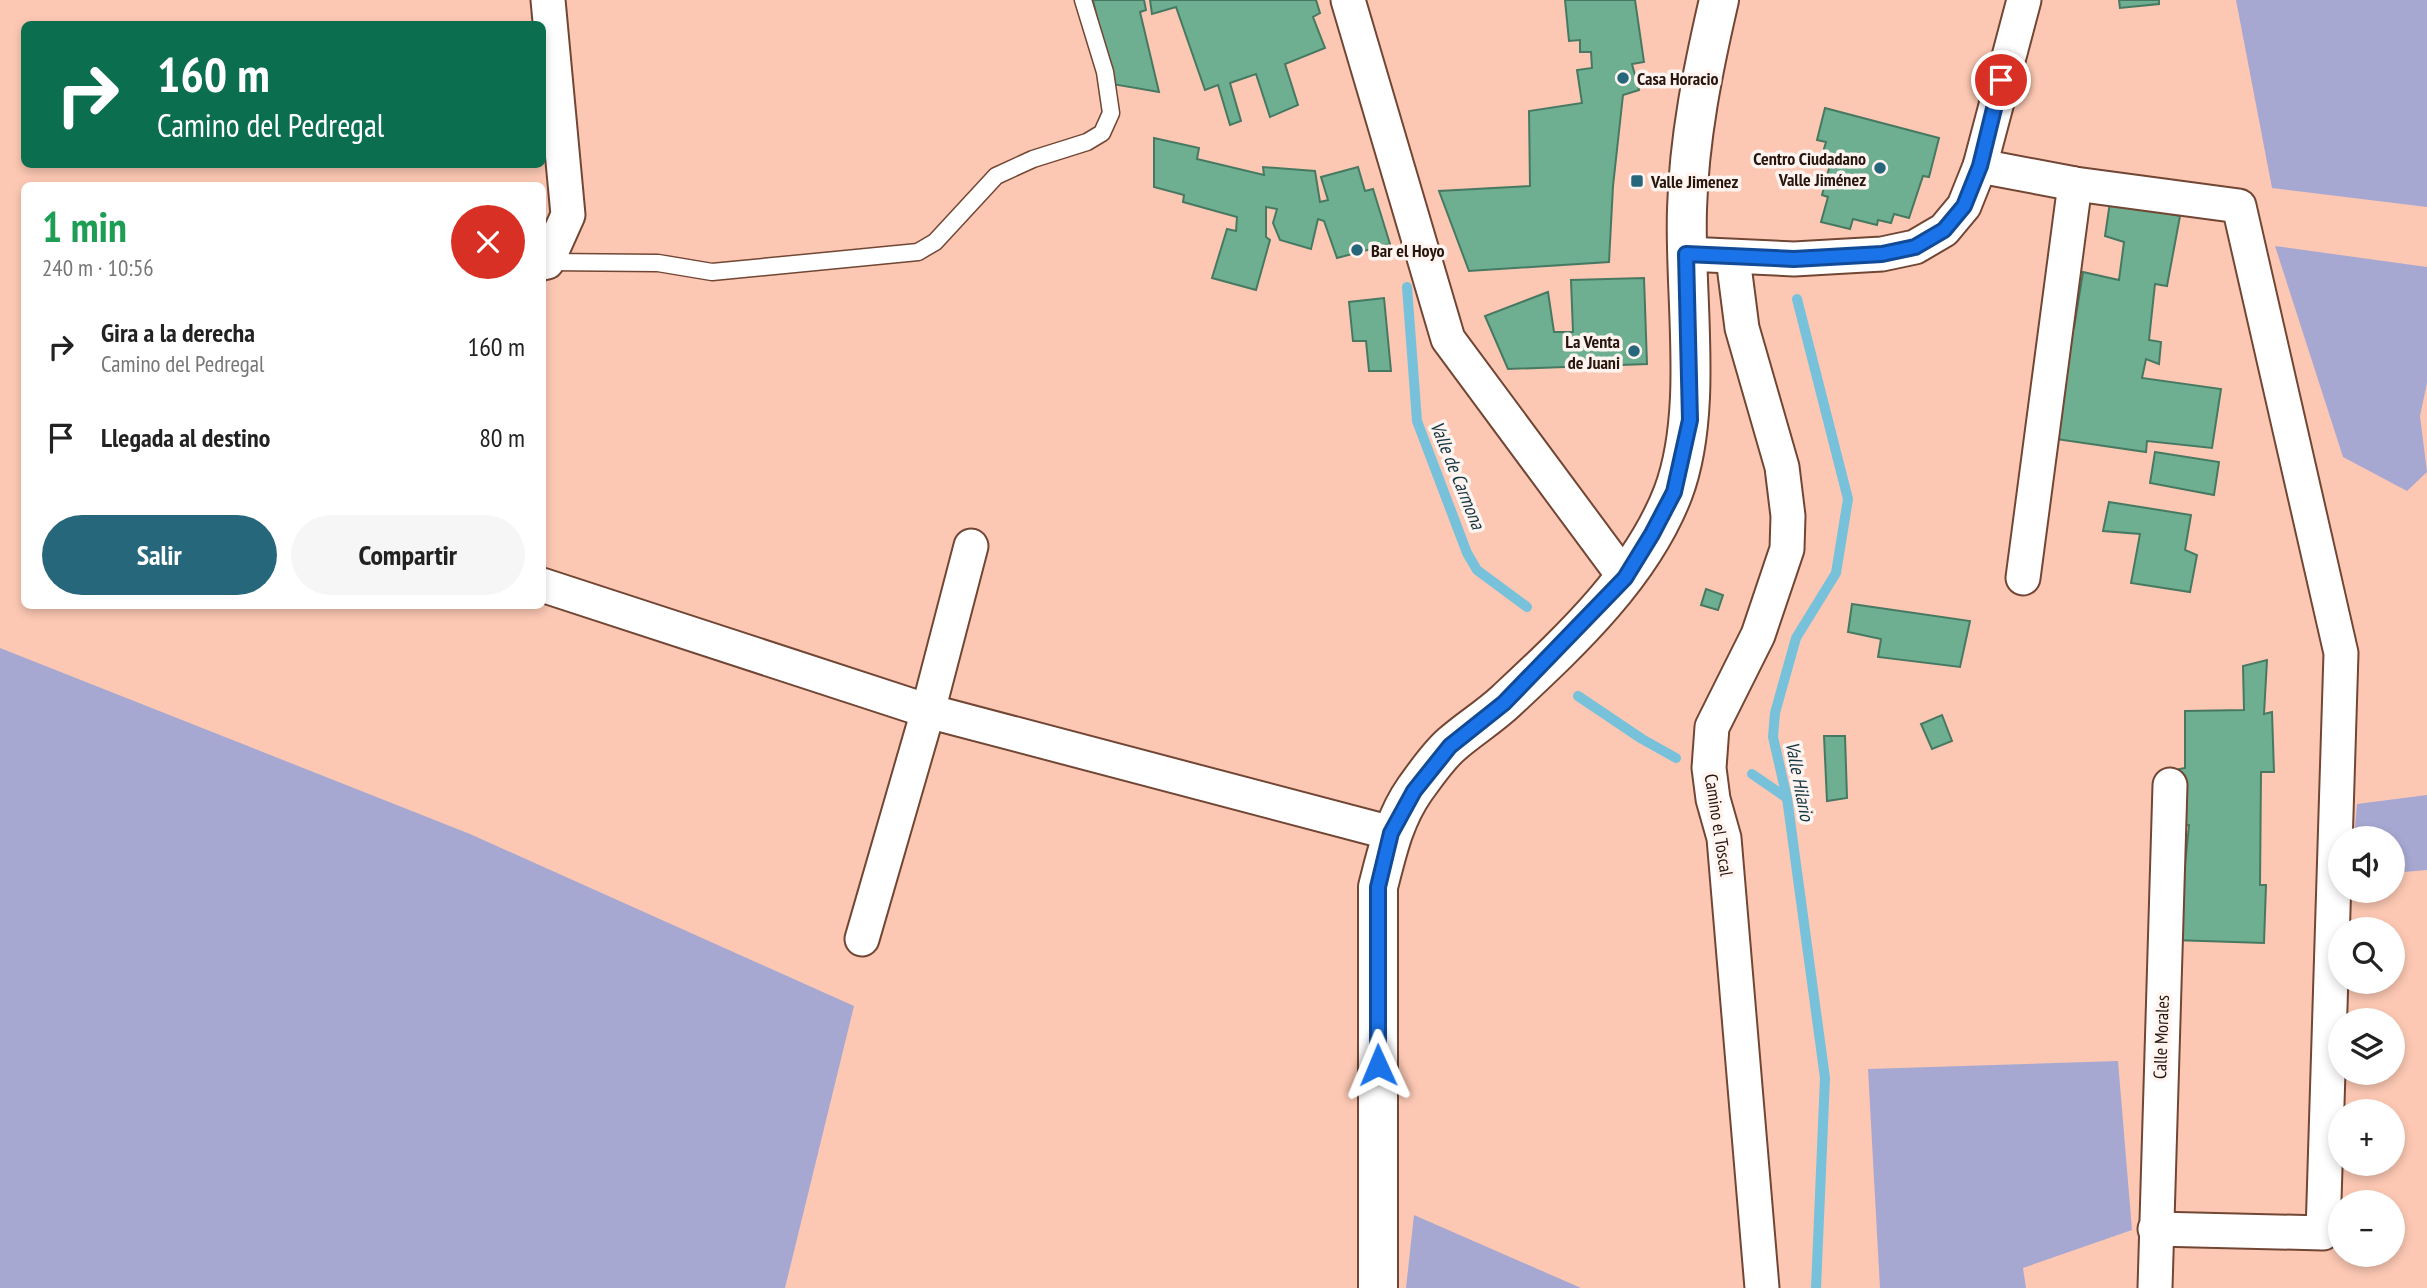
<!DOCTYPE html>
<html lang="es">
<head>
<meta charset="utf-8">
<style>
	body { margin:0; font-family:"PT Sans Narrow",sans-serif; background:#f6f6f6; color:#222; height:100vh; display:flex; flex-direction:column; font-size:26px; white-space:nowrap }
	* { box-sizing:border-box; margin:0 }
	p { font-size:23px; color:#767676 }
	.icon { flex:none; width:38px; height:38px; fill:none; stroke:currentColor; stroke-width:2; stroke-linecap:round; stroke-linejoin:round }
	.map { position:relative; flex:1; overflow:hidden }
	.details { position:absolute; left:21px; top:182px; width:525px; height:427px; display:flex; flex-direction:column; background:#fff; border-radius:10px; box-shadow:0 4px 10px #0003 }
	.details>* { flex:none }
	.top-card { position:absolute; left:21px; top:21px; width:525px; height:147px; border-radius:10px; box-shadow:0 4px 10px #0003; background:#0b6e4f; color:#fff; overflow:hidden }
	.tools { position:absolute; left:2328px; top:826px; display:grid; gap:14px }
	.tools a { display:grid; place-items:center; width:77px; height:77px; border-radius:50%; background:#fff; box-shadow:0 4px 10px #0003; font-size:35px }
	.pin { position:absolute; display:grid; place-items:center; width:60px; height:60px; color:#fff; margin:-30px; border:4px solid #fff; border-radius:50%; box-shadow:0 2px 7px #0007 }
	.me { position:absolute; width:77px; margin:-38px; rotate:359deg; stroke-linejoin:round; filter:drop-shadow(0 0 5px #0008) }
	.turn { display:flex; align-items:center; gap:24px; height:147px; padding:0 21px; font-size:32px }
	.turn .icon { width:91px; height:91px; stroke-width:2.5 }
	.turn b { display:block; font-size:49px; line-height:60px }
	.round { display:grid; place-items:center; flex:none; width:74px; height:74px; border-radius:37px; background:#f6f6f6 }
	.headline { display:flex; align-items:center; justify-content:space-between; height:119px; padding:0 21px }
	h1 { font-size:42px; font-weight:700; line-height:52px; color:#1e9e55 }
	.primary-button { display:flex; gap:14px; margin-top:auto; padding:14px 21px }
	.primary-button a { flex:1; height:80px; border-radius:42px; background:#27677c; color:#fff; font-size:28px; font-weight:700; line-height:80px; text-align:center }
	.primary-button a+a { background:#f6f6f6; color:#222 }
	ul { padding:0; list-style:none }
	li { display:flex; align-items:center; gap:21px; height:91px; padding:0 21px }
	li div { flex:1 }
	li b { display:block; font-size:26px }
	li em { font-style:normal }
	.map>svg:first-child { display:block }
</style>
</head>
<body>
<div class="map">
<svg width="2427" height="1288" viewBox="0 0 2427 1288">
	<rect width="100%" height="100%" fill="#fcc8b3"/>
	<g fill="#a6a8d2">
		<polygon points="2236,0 2427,0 2427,207 2272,188"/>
		<polygon points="2275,246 2427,267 2427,383 2420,416 2427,472 2407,491 2343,457"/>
		<polygon points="0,648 470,834 854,1006 785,1288 0,1288"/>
		<polygon points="2427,795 2427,870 2392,873 2392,838 2354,838 2357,804"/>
		<polygon points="2118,1061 2132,1230 2023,1268 2026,1288 1880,1288 1868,1069"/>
		<polygon points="1414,1215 1581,1288 1406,1288"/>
	</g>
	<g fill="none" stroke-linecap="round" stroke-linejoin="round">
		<g stroke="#77c1db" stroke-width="10">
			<polyline points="1407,287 1417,421 1467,553 1477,570 1527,607"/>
			<polyline points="1797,299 1848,499 1836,573 1796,638 1775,713 1773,737 1787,798 1825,1078 1816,1288"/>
			<polyline points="1578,696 1642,739 1676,758"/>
			<polyline points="1752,774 1787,798"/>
		</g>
	</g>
	<g fill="#6daf90" stroke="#477962" stroke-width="2">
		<polygon points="1093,0 1144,0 1146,10 1140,12 1159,92 1112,84"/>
		<polygon points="1150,0 1316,0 1320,13 1313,17 1325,48 1285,64 1298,105 1270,117 1256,74 1230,83 1241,121 1230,125 1218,85 1205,90 1176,7 1152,14"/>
		<polygon points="1565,0 1635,0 1644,62 1632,64 1639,90 1623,95 1613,186 1609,262 1469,271 1439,191 1530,186 1529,111 1582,103 1577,70 1592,68 1591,52 1580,52 1580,40 1569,41"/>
		<polygon points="2119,0 2159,0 2159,4 2120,8"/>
		<polygon points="1825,108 1939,138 1929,177 1923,176 1909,218 1894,214 1891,223 1878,220 1877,225 1853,219 1850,229 1821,222 1828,197 1822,195 1831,161 1821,159 1826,142 1817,140"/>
		<polygon points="1154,138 1199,148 1197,159 1264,175 1263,167 1315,171 1320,202 1328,200 1321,177 1358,167 1365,191 1373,189 1390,244 1337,258 1324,221 1318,219 1311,249 1280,240 1273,223 1277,209 1266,207 1266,237 1270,240 1256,290 1212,278 1227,229 1236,231 1237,217 1183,202 1184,195 1154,187"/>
		<polygon points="2110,202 2180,216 2167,286 2155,284 2149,340 2161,342 2159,364 2146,359 2142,378 2221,389 2212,448 2147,441 2146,452 2049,438 2064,328 2074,328 2083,272 2119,280 2124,242 2105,236"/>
		<polygon points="1644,278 1647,364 1508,369 1485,316 1548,292 1554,332 1573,332 1571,280"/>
		<polygon points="1384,298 1391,371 1369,371 1366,341 1353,341 1349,302"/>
		<polygon points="2155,452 2219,462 2214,495 2150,483"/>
		<polygon points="2109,502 2191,515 2185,550 2197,555 2190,592 2131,583 2140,534 2103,531"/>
		<polygon points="1706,589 1723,595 1718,610 1701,605"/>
		<polygon points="1852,604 1970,621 1960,667 1878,657 1881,639 1848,632"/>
		<polygon points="2267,660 2264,714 2272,712 2274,772 2261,772 2260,885 2266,885 2264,943 2173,940 2183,884 2189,825 2176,826 2179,769 2185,768 2185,711 2244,710 2243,666"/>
		<polygon points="1942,715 1952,741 1932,749 1921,724"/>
		<polygon points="1824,736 1845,736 1847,798 1827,801"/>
	</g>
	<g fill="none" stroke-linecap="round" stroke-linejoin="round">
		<g stroke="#714634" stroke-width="19">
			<polyline id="service" points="547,262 658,263 712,272 918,252 935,242 996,176 1033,159 1087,142 1102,133 1111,113 1105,72 1083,0"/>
		</g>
		<g stroke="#714634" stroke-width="37">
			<g id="minor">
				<polyline points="1348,0 1448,339 1625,578"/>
				<polyline points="1980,166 2075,184 2239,206 2341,653 2323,1233 2155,1229"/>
				<polyline points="1686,254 1794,259 1882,254 1915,247 1944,230 1964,206 1980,166 2024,0"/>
				<polyline points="1733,258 1742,328 1782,467 1788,516 1787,549 1758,635 1712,727 1709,768 1713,799 1724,838 1762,1288"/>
				<polyline points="542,263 547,262 568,215 548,0"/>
				<polyline points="2023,578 2075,184"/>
				<polyline points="542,585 928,711 1391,833"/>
				<polyline points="862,939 928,711 971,546"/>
				<polyline points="2155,1288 2170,785"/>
			</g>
		</g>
		<g stroke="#714634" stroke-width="42">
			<path id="secondary" d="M 1378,1288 L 1378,887 C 1387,852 1394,819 1415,789 C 1426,774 1438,756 1452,744 C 1469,729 1489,717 1506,701 C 1569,642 1641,576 1673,493 C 1704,411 1684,296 1687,209 C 1689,138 1703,69 1719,0"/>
		</g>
		<use href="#service" stroke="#fff" stroke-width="16"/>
		<use href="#minor" stroke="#fff" stroke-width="33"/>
		<use href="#secondary" stroke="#fff" stroke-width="38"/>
	</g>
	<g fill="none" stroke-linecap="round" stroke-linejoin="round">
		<g stroke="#114b97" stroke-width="18">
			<polyline id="route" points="1378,1065 1378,887 1391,833 1414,791 1450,746 1504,703 1625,578 1652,534 1674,492 1690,420 1686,254 1794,259 1882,254 1915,247 1944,230 1964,206 1980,166 2001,80"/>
		</g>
		<use href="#route" stroke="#1a73e8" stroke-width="12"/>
	</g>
	<g fill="#27677c" stroke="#fff4ef" stroke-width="2.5">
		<circle cx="1623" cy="78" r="7"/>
		<circle cx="1880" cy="168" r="7"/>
		<rect x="1630" y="174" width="14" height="14" rx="3.5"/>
		<circle cx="1357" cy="250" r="7"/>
		<circle cx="1634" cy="351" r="7"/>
	</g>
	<g text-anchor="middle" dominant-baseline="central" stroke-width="7" stroke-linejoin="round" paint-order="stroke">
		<g font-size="18" font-weight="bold" fill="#27150e" stroke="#fff4ef" text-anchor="start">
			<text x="1637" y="78">Casa Horacio</text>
			<text x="1866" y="158" text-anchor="end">Centro Ciudadano<tspan x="1866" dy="21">Valle Jiménez</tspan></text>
			<text x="1651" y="181">Valle Jimenez</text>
			<text x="1371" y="250">Bar el Hoyo</text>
			<text x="1620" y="341" text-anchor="end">La Venta<tspan x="1620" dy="21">de Juani</tspan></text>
		</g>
		<g font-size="18" fill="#27150e" stroke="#fff4ef">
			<text transform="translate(1719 825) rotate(81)">Camino el Toscal</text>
			<text transform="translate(2161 1037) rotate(-88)">Calle Morales</text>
		</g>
		<g font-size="19" font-style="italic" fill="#143642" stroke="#fff4ef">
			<text transform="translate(1458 475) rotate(68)">Valle de Carmona</text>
			<text transform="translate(1800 781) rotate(79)">Valle Hilario</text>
		</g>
	</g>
</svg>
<div class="tools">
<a><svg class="icon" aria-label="sound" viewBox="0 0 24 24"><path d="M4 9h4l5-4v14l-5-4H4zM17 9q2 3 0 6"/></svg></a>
<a><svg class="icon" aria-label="search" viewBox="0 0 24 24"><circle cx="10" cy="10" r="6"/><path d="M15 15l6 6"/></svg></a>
<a><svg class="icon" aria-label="layers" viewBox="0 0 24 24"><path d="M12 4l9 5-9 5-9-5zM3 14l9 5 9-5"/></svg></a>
<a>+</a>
<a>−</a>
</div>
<div class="pin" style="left:2001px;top:80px;background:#d93025"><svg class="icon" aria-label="arrive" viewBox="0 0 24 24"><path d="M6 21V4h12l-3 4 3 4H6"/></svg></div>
<svg class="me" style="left:1378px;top:1065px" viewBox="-20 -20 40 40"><path d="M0-17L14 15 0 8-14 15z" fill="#1a73e8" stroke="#fff" stroke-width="4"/></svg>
<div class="top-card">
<div class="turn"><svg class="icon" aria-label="right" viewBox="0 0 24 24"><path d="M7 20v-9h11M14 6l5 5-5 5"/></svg><div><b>160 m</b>Camino del Pedregal</div></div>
</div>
<section class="details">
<div class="headline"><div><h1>1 min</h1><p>240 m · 10:56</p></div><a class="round" style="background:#d93025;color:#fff"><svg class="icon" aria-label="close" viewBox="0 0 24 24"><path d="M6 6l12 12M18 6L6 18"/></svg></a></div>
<ul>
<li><svg class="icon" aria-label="right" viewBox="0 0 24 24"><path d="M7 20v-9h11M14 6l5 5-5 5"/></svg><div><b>Gira a la derecha</b><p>Camino del Pedregal</p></div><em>160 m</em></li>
<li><svg class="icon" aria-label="arrive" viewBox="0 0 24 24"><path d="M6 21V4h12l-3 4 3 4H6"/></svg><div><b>Llegada al destino</b></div><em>80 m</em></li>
</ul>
<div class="primary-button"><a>Salir</a><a>Compartir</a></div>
</section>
</div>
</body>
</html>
